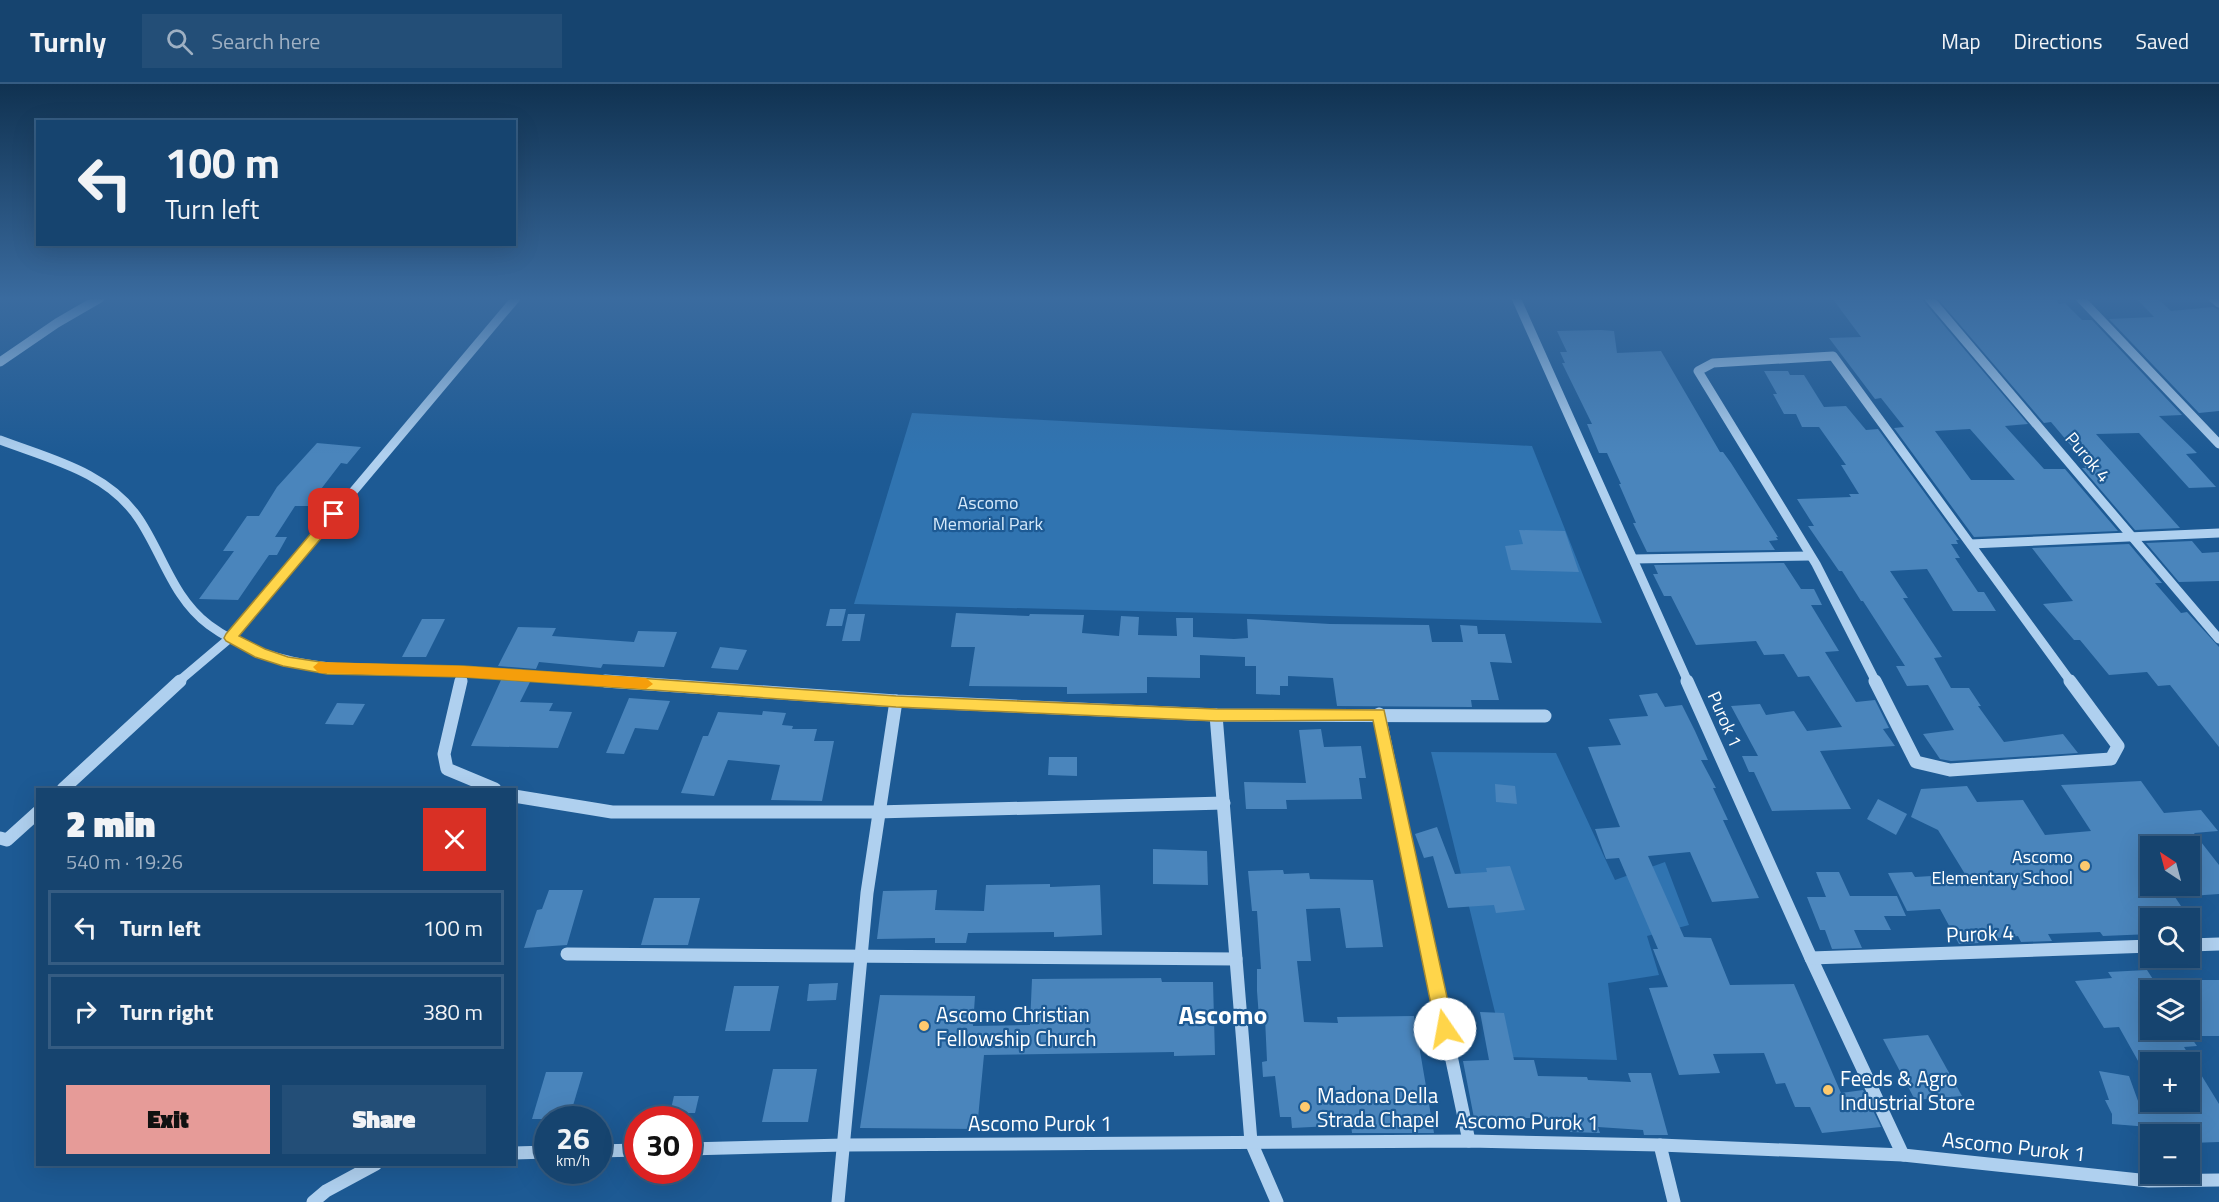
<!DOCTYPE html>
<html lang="en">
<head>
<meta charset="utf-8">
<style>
	body { margin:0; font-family:"Titillium Web",sans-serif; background:#234e77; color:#f1f3f6; height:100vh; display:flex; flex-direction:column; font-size:22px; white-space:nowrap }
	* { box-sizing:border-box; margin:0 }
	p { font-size:20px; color:#9eb0c3 }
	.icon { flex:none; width:33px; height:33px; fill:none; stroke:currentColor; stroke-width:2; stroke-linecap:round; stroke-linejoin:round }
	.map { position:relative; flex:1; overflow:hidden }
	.side { position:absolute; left:36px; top:704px; width:480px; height:378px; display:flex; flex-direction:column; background:#16446f; border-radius:0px; box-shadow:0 6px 24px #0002,0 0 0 2px #355c82 }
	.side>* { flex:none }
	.guide { position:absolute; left:36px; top:36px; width:480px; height:126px; border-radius:0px; box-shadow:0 6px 24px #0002,0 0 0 2px #355c82; background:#16446f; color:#f1f3f6; overflow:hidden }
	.needle { width:39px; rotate:324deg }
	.buttons { position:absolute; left:2140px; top:752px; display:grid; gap:12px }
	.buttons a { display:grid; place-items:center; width:60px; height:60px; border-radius:0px; background:#16446f; box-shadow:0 6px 24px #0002,0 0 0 2px #355c82; font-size:30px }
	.speed { position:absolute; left:534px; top:1022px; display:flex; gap:12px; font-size:30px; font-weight:700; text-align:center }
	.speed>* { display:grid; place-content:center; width:78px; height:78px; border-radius:50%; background:#16446f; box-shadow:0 6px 24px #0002,0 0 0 2px #355c82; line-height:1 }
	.speed small { font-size:15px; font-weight:400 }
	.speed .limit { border:9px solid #d22; background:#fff; color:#111 }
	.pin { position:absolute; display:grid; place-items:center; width:51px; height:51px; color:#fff; margin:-26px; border-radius:12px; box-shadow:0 3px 9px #0006 }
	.me { position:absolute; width:66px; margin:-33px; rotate:348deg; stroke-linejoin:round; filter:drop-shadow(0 0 4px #0008) }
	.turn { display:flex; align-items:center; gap:21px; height:126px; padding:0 30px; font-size:27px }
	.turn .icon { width:78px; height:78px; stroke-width:2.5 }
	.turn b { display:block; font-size:42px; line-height:51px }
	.round { display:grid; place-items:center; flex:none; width:63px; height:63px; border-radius:0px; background:#234e77 }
	.head { display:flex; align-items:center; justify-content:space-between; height:102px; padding:0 30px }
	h1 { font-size:36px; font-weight:800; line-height:45px }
	.button { display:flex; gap:12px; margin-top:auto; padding:12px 30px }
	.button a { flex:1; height:69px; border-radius:0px; background:#e69b98; color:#111; font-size:24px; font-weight:800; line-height:69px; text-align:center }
	.button a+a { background:#234e77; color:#f1f3f6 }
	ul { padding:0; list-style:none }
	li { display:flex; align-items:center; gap:18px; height:75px; margin:0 12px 9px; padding:0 18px; border:3px solid #355c82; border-radius:0px }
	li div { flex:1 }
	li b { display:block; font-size:22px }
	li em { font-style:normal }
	header { display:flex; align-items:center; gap:36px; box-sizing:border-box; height:84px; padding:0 30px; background:#16446f; border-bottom:2px solid #355c82 }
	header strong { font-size:28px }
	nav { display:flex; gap:33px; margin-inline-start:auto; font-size:21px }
	.search { width:420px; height:54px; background:#234e77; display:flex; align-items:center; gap:15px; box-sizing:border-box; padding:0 21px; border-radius:0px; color:#9eb0c3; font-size:22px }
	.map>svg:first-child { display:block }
</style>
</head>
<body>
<header>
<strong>Turnly</strong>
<div class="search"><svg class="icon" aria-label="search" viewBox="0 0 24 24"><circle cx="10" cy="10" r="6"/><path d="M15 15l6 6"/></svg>Search here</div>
<nav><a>Map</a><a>Directions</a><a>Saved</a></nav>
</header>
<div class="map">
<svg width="2219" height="1118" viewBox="0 0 2219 1118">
	<rect width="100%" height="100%" fill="#1d5a94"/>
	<g fill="#3074b1">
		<polygon points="912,329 1532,362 1602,539 854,520"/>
		<polygon points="1431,668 1556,669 1615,796 1665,778 1689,841 1647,852 1659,891 1608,899 1617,976 1506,973"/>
	</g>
	<g fill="#4a85bc" fill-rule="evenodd">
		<path d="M 1832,214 L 1922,214 L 1924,218 L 2028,340 L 2005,342 L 2044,385 L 2065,385 L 2118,447 L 1974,453 L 1894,344 L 1904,343 L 1881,314 L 1875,315 L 1829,254 L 1861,253 ZM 1970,345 L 2015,396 L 1971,396 L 1935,347 Z"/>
		<polygon points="1937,214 2054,214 2059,220 2065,219 2082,236 2092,236 2182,331 2159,332 2197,369 2186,370 2216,403 2189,404 2139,349 2096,350 2180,444 2135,446 2082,384 2086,384 2080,377 2084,377 2051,338 2044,339"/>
		<polygon points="2137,215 2158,215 2171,227 2213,223 2219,226 2219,327 2199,329 2109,235 2154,233"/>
		<polygon points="1601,246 1614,247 1617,269 1661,267 1720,368 1723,368 1731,379 1778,453 1776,453 1778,456 1769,457 1775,466 1647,468 1633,439 1636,439 1619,400 1621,400 1607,369 1599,369 1587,340 1592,340 1562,279 1565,279 1560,268 1567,268 1557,247"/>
		<polygon points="1764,287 1788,287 1790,291 1804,291 1824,323 1846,322 1866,346 1878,345 1959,456 1956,456 1958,460 1951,460 1960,474 1955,474 1978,508 1984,508 1996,527 1953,527 1927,485 1890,487 1908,514 1903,514 1942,573 1934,574 1951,604 1969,604 1981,622 1978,622 2004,658 2063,650 2078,669 1951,677 1940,675 1923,650 1954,646 1928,601 1907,602 1896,582 1905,582 1863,517 1861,517 1842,487 1839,487 1808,442 1814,442 1797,415 1851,413 1849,410 1859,410 1841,381 1846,381 1819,343 1802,343 1796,330 1784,330 1773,310 1777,310"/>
		<polygon points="317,359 361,363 347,380 341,379 308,422 295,422 275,453 287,453 277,471 269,471 238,516 199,515 234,467 223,467 247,432 259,432 277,403"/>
		<polygon points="1519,446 1565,447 1579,488 1511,486 1505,462 1523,460"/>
		<polygon points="2192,457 2202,469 2219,468 2219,497 2179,498 2146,459"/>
		<polygon points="2129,460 2162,499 2155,499 2181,529 2187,528 2219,563 2219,663 2170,601 2158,602 2147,588 2109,591 2080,556 2074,556 2043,520 2073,517 2032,464"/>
		<polygon points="1784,479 1801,505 1814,505 1822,521 1811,521 1839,567 1825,568 1856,618 1875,616 1889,644 1883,645 1895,662 1820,667 1851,725 1772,727 1754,688 1749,688 1742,672 1758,672 1731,622 1760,620 1766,631 1794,627 1807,647 1842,643 1809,592 1798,593 1784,570 1764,571 1756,557 1696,561 1671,512 1664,512 1653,490 1658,490 1654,481"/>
		<polygon points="830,525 846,525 842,542 826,542"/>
		<polygon points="956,529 1029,532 1030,530 1084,531 1082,549 1119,552 1121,532 1139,533 1138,551 1177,552 1176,534 1193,534 1193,553 1234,555 1248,554 1247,535 1330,540 1429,541 1432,558 1463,558 1460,541 1477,542 1478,550 1505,550 1512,579 1490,578 1499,616 1471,616 1472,623 1337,622 1333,594 1288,592 1288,602 1280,602 1280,611 1256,610 1256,582 1245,582 1245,573 1200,571 1200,594 1147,593 1147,609 1067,610 1067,603 969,602 975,563 951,563"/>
		<polygon points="848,530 865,530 860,557 842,557"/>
		<polygon points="422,535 445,535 426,573 402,573"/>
		<polygon points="518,543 556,544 552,552 634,558 638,547 677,548 664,583 603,580 601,584 539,578 536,585 498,582"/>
		<polygon points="720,563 747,566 738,586 711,584"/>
		<polygon points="501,596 530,598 520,618 553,619 549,627 572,628 558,664 471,662"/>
		<polygon points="1657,609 1665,623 1682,621 1695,647 1708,676 1701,676 1716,704 1713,704 1728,736 1723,736 1759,814 1712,818 1690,768 1648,772 1684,853 1711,854 1730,901 1794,900 1841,1009 1863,1006 1881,1043 1822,1049 1810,1023 1795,1023 1785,999 1776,1000 1764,969 1713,970 1720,989 1679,991 1649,904 1668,903 1653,865 1658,865 1619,774 1606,775 1595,745 1620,743 1588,663 1621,661 1609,635 1648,632 1639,611"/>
		<polygon points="629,614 670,617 658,646 635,644 624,670 606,669"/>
		<polygon points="337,619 365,620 353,641 325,640"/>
		<polygon points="763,627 786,629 782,641 793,642 792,645 817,645 814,657 834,657 822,717 771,716 780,681 728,676 714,712 681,709 703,652 708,652 718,628 762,631"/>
		<polygon points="1321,645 1324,663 1361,662 1366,694 1359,694 1362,715 1286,716 1287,725 1246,725 1244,698 1306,699 1299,646"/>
		<polygon points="1049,673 1077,673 1077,692 1048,691"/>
		<polygon points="2141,697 2164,729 2201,726 2218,747 2194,749 2219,781 2219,810 2190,812 2190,762 2151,762 2151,801 2167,801 2189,834 2151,834 2151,850 2103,852 2100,848 2048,850 2052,857 2021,858 2018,852 1977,856 1979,859 1959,860 1940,825 1907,827 1888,789 1912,788 1915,793 1965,790 1938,746 1911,733 1921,705 1967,702 1977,718 2023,716 2045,751 2091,747 2061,701"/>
		<polygon points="1495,700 1515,702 1517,720 1496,718"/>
		<polygon points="1878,715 1907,730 1896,751 1867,735"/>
		<polygon points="1437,743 1455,790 1487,788 1486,784 1510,782 1525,826 1496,829 1494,821 1448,824 1433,772 1424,774 1415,750"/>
		<polygon points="1153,765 1207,767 1208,801 1153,800"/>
		<polygon points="1283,786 1284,790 1309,789 1310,795 1373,796 1383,863 1346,864 1340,824 1306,825 1311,877 1297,877 1304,938 1338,939 1337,933 1414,932 1434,1049 1352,1049 1351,1041 1292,1044 1291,1033 1280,1033 1275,992 1263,993 1262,978 1267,977 1265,934 1259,934 1257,907 1257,885 1261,885 1257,827 1252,827 1248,787"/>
		<polygon points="1816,788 1839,788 1850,812 1897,812 1906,832 1884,832 1891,846 1854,846 1862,864 1832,865 1825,846 1820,846 1807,813 1826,813"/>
		<polygon points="1050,800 1050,803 1100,801 1102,851 1054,853 1054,848 968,849 966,859 935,859 935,854 877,855 883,807 937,806 935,826 984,827 986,801"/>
		<polygon points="549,806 583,806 567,861 524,864 537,826 542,825"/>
		<polygon points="654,814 700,814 688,861 641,861"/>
		<polygon points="2147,886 2160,906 2151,906 2151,945 2185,945 2197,962 2184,963 2219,1020 2219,1058 2190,1059 2190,1050 2165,1050 2162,1044 2112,1040 2112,1030 2105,1016 2109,1016 2099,987 2129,992 2142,1028 2188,1026 2185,1022 2190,1022 2190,978 2151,978 2151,1000 2119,943 2104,944 2075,897 2112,894 2108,888"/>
		<polygon points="1161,894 1162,898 1213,898 1215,971 1174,972 1174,968 984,971 977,1045 860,1044 880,911 975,912 973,942 1030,941 1032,895"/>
		<rect x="2190" y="896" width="29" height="56"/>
		<polygon points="838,899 836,916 807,917 809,900"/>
		<polygon points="734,902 779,902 770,947 725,947"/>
		<polygon points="1480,928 1504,929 1514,976 1534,976 1538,992 1587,993 1588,996 1631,998 1628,989 1651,989 1668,1051 1644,1051 1643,1046 1598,1043 1600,1049 1570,1048 1567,1034 1474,1034 1463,977 1489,976"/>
		<polygon points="1928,951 1962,1012 1915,1016 1883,955"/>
		<polygon points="773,985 817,985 808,1038 762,1038"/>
		<polygon points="546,988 583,988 569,1035 532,1035"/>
		<polygon points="674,1012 699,1012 695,1029 670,1029"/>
	</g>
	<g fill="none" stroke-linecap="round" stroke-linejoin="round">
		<g stroke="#afd0ef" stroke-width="9">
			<polyline points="1516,214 1688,598"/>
			<polyline points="1929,214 2219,555"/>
			<polyline points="2080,214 2219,360"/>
			<polyline points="2213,214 2219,219"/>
			<polyline points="0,278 57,239 100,214"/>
			<path d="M 0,356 C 50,375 108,388 139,435 C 163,471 173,514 209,541 C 284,596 376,583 463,587 C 518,590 572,595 626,598"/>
			<polyline points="1971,460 2219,449"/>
			<polyline points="1634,475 1810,472"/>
			<polyline points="178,598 230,554 516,214"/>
			<polyline points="460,598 463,587"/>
			<polyline points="1876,598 1816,480 1698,287 1713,279 1833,272 2071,598"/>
		</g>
		<g stroke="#afd0ef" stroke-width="13">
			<polyline points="461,597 444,670 447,685 495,705"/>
			<polyline points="605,597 896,617 1216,631 1545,632"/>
			<polyline points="1687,597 1811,874 1903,1071"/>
			<polyline points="1875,597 1916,678 1950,686 2111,675 2118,662 2070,597"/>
			<polyline points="1379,630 1469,1057"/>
			<polyline points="1216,631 1251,1058 1277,1118"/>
			<polyline points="63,705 180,597"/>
			<polyline points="514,712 612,728 876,728 1224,719"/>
			<polyline points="0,754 7,756 38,728"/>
			<polyline points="2190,861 2219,860"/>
			<polyline points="567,870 1236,875"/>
			<polyline points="1811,874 2151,862"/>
			<polyline points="1660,1061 1674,1118"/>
			<polyline points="688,1065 845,1061 1469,1057 1660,1061 1903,1071 2149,1097 2219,1096"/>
			<polyline points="598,1067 638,1066"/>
			<polyline points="514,1069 548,1068"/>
			<polyline points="313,1118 326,1107 376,1080"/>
			<polyline points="838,1118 867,809 896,617"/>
		</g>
	</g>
	<linearGradient id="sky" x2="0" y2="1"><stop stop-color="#103251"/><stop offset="0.58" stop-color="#3a6b9f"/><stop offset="1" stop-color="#3a6b9f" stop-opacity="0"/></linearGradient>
	<rect width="2219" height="370" fill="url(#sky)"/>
	<polygon fill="#ffd54a" stroke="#a68a30" stroke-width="1.5" points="334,426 340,430 338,434 239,552 265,565 288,573 327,579 463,582 896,612 1216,625 1384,626 1454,945 1451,950 1445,953 1439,950 1436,945 1373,636 1216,637 987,627 896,623 463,593 327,590 283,582 255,573 226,557 224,554 226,550 330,427"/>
	<polygon fill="#f59e0b" points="319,578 463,582 646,594 653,600 646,605 463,593 319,589 313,583"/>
	<g fill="#feca6e" stroke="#1d5a94" stroke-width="2">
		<circle cx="2085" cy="782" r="6"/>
		<circle cx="924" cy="942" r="6"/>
		<circle cx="1828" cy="1006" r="6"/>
		<circle cx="1305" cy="1023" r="6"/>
	</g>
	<g text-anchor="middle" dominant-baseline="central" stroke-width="4.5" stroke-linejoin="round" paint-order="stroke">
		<g font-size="18" fill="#fff" stroke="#1d5a94">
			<text transform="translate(2088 373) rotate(50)">Purok 4</text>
			<text transform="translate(1725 635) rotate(66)">Purok 1</text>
		</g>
		<g font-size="18" fill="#d5e9fa" stroke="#1d5a94">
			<text x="988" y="418">Ascomo<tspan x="988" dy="21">Memorial Park</tspan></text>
		</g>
		<g font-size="18" fill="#fff" stroke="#1d5a94" text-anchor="end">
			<text x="2073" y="772">Ascomo<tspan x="2073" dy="21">Elementary School</tspan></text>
		</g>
		<g font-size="21" fill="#fff" stroke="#1d5a94">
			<text transform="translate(1980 849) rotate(-2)">Purok 4</text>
			<text transform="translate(1527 1037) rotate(1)">Ascomo Purok 1</text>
			<text x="1040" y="1039">Ascomo Purok 1</text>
			<text transform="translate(2014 1062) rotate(6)">Ascomo Purok 1</text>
		</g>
		<g font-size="21" fill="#fff" stroke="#1d5a94" text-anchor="start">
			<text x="936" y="930">Ascomo Christian<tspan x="936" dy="24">Fellowship Church</tspan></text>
			<text x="1840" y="994">Feeds &amp; Agro<tspan x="1840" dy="24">Industrial Store</tspan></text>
			<text x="1317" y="1011">Madona Della<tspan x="1317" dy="24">Strada Chapel</tspan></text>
		</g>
		<g font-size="26" font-weight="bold" fill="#fff" stroke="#1d5a94">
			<text x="1223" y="930">Ascomo</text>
		</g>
	</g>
</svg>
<div class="buttons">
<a><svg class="needle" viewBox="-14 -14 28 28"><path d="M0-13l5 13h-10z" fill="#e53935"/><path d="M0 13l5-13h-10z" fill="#9eb0c3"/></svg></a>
<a><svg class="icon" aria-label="search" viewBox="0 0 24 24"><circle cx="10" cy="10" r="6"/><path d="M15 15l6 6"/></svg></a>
<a><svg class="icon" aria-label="layers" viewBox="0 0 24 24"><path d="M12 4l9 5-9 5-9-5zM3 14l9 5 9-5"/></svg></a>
<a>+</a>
<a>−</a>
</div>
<div class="speed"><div>26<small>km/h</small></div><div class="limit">30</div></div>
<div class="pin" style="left:334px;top:430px;background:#d93025"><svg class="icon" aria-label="arrive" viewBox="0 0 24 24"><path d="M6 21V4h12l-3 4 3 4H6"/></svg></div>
<svg class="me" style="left:1445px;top:945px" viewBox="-20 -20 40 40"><circle r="19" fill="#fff"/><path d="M0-13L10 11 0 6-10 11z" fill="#ffd54a"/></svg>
<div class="guide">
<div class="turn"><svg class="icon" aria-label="left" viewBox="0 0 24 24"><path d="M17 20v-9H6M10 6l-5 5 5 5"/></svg><div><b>100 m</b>Turn left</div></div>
</div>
<section class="side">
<div class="head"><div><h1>2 min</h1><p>540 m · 19:26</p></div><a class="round" style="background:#d93025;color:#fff"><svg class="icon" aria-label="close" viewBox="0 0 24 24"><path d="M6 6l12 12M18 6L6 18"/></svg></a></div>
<ul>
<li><svg class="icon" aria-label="left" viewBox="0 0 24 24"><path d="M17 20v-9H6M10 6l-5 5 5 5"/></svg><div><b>Turn left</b></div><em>100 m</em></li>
<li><svg class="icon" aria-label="right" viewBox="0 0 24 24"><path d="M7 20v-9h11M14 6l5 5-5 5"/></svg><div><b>Turn right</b></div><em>380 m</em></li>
</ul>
<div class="button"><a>Exit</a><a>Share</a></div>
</section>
</div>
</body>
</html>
